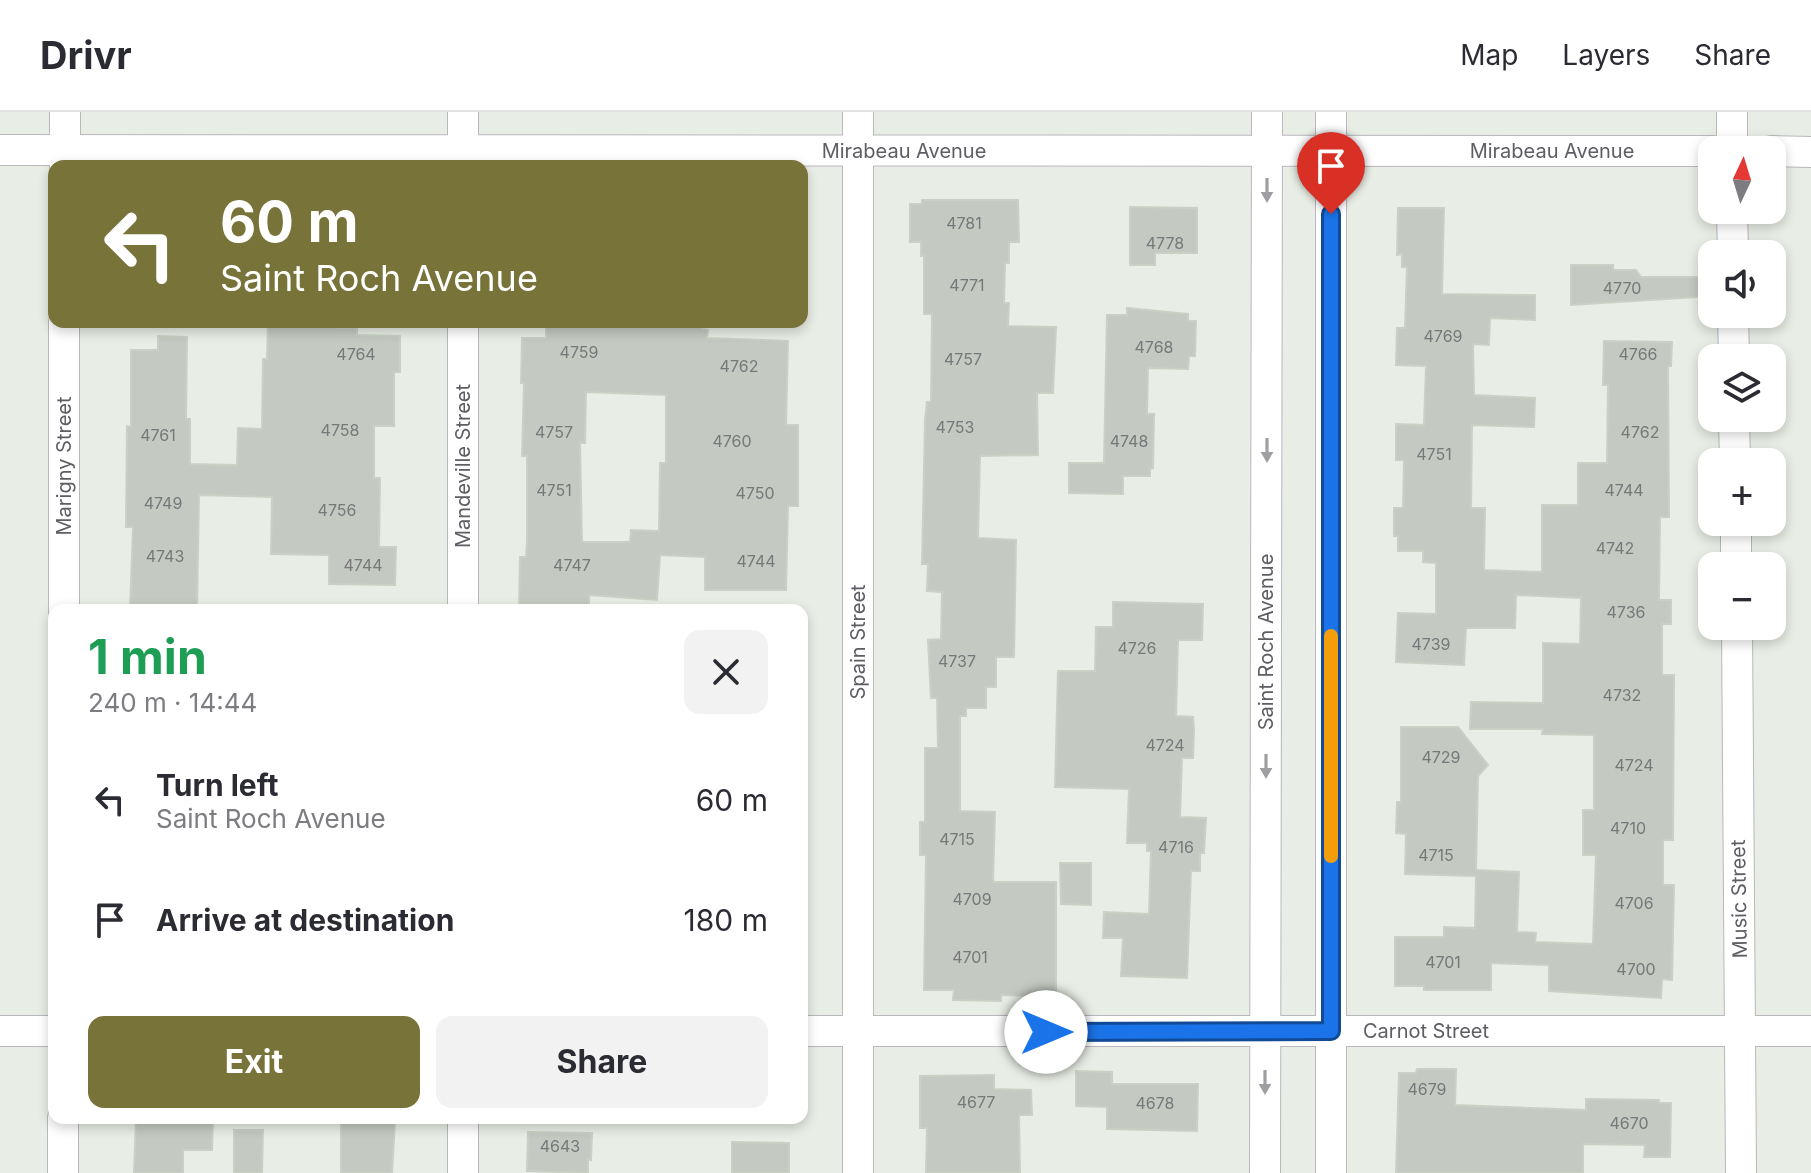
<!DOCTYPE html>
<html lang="en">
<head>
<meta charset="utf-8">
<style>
	body { margin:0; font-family:Inter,sans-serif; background:#f2f2f3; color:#2b2b33; height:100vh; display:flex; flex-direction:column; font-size:30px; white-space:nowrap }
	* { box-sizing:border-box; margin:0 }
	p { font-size:26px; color:#7c7c81 }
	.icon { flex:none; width:44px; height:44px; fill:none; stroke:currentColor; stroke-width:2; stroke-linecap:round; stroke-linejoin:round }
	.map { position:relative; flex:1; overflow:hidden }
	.panel { position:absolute; left:48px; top:492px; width:760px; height:520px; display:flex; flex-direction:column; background:#fff; border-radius:16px; box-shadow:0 4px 12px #0003 }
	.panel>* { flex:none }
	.guide { position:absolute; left:48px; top:48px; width:760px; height:168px; border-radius:16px; box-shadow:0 4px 12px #0003; background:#787339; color:#fff; overflow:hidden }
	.needle { width:52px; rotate:4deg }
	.controls { position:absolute; left:1698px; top:24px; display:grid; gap:16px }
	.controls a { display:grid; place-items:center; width:88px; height:88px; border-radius:16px; background:#fff; box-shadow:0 4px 12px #0003; font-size:40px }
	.pin { position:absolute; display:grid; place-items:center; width:68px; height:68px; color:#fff; margin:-82px -34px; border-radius:50% 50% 50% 0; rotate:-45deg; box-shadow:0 0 8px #0007 }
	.pin .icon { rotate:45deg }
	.me { position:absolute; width:88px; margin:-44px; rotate:90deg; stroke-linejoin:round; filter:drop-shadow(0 0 6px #0008) }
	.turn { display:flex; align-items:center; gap:28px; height:168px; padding:0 40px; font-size:36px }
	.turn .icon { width:104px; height:104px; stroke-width:2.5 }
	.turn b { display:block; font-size:56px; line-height:68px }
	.round { display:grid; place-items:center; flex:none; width:84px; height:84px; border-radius:16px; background:#f2f2f3 }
	.summary { display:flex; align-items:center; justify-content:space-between; height:136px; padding:0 40px }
	h1 { font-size:48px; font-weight:700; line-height:60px; color:#1e9e55 }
	.cta { display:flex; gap:16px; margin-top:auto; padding:16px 40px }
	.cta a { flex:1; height:92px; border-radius:16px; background:#787339; color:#fff; font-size:32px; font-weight:700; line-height:92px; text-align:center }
	.cta a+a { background:#f2f2f3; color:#2b2b33 }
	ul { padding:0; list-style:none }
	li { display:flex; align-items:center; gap:24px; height:120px; padding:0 40px }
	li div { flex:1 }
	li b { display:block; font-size:30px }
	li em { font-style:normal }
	header { display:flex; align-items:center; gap:48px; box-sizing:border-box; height:112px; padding:0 40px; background:#fff; border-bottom:2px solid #e1e1e2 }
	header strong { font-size:38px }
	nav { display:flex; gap:44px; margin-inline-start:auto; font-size:28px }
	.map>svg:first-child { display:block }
</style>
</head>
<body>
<header>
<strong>Drivr</strong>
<nav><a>Map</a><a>Layers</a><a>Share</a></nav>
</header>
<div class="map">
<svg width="1811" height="1061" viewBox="0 0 1811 1061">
	<rect width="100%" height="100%" fill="#e8ede5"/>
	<g fill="#c4c9c1" stroke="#cad1c4" stroke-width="2" fill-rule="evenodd">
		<polygon points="922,88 1018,88 1019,130 1009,130 1009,151 1005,151 1004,191 1009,191 1008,214 1056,215 1053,281 1037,281 1038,343 980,344 978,426 1016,428 1014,545 996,545 996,575 986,575 986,596 966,596 966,604 960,604 960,699 995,700 993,770 1056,770 1056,885 1001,883 1001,889 953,888 954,878 924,878 926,743 920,743 920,710 925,710 925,636 938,636 937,586 931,586 928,528 941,527 942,480 927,479 928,452 922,452 925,308 927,290 931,290 932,202 924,202 924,144 921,144 921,130 910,130 910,92 922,92"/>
		<polygon points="1130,95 1197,96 1197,141 1155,141 1155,153 1130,153"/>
		<polygon points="1398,96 1444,96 1442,182 1535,183 1535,208 1490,206 1489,233 1473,232 1474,283 1535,286 1534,315 1472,313 1471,396 1485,396 1484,458 1542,460 1542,393 1578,393 1578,351 1607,351 1608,273 1603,273 1604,229 1672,230 1671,254 1668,254 1669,405 1660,405 1659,488 1671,488 1671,512 1662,512 1662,563 1674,563 1673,728 1663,728 1663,773 1674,773 1672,868 1662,867 1661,886 1549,879 1549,853 1491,851 1491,878 1424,878 1424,874 1395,874 1395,825 1444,825 1444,815 1475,816 1476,764 1405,762 1406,722 1396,721 1397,690 1401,690 1401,615 1458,615 1488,653 1478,664 1476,758 1519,760 1517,820 1536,821 1535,830 1593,832 1596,743 1583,743 1583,698 1594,698 1594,623 1542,622 1543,617 1470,617 1471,590 1543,591 1543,531 1580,532 1581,486 1516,483 1515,516 1466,516 1464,553 1396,550 1398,501 1436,502 1436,451 1423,450 1423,439 1398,439 1398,424 1394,424 1394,396 1403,396 1404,348 1396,348 1396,312 1424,313 1426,254 1396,253 1397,216 1405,216 1407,155 1402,155 1402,142 1397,143"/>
		<polygon points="1571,153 1613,153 1613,158 1636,158 1641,165 1712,165 1712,184 1571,193"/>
		<polygon points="1127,196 1188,202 1188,209 1196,209 1195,244 1189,244 1188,257 1148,256 1147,302 1154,302 1153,356 1150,357 1150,364 1123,364 1123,382 1069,381 1069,351 1104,351 1107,203 1127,203"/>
		<polygon points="268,210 337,210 337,216 357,216 357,223 400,224 400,260 394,260 394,314 374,314 374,366 380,366 379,435 396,435 395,473 329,472 329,443 271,442 272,385 199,383 197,498 130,498 133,415 126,415 127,314 131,315 131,238 158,238 158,224 187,225 186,307 190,307 190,352 237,353 238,316 262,317 263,247 267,247"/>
		<path d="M 626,210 L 702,210 L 702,217 L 708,218 L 707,226 L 788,229 L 786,313 L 798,313 L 798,394 L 788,394 L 786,478 L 705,478 L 705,445 L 660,443 L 657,488 L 589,483 L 589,498 L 519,498 L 520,445 L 526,445 L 527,429 L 527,344 L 522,344 L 524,271 L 521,271 L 522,226 L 546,226 L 546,213 L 626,214 ZM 586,280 L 666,283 L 666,351 L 660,351 L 659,419 L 631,418 L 630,430 L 582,430 L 580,331 L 585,331 Z"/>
		<polygon points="1113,490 1203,492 1202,528 1178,528 1176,604 1193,605 1194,617 1193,646 1182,646 1180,705 1206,706 1204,741 1200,741 1200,759 1191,759 1187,866 1121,864 1123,826 1103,826 1104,800 1149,802 1151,739 1147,739 1147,731 1127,731 1129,677 1055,675 1058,559 1095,559 1096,515 1113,515"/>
		<polygon points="1060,751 1091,751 1091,793 1061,792"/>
		<polygon points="1417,957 1456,957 1455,993 1586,998 1586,987 1659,988 1659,991 1671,991 1670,1045 1644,1045 1645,1033 1583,1032 1583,1061 1396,1061 1399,961 1416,961"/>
		<polygon points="1076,959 1112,960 1112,972 1198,972 1197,1019 1107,1017 1107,995 1076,994"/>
		<polygon points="994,963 994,977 1031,978 1032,1003 1019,1003 1020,1061 926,1061 927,1016 920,1016 920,964"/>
		<polygon points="136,1006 213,1006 212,1038 183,1038 183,1061 134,1061"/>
		<polygon points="341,1006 389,1006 388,1009 395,1009 392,1061 341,1061"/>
		<polygon points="234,1018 263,1018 262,1061 234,1061"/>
		<polygon points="528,1020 592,1021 591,1048 588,1047 588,1061 527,1059"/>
		<polygon points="732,1030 789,1031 789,1061 732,1061"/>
	</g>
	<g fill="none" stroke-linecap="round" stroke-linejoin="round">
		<g stroke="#bab7bd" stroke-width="32">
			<g id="minor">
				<polyline points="1331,0 1331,1061"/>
				<polyline points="0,38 1712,39"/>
				<polyline points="1732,38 1732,0"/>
				<polyline points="1772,39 1811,40"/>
				<polyline points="65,54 65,0"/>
				<polyline points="463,54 463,0"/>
				<polyline points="1732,98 1733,142"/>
				<polyline points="1733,202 1734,246"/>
				<polyline points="1734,306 1735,350"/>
				<polyline points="1736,410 1736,454"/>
				<polyline points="64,498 64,210"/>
				<polyline points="463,498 463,210"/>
				<polyline points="1737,514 1741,1061"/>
				<polyline points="0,919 54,919"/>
				<polyline points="802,919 1811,919"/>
				<polyline points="63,1061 63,1006"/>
				<polyline points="463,1061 463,1006"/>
				<polyline points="858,1061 858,0"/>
				<polyline points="1265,1061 1267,0"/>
			</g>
		</g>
		<use href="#minor" stroke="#fff" stroke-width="30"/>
	</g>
	<defs><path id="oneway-solid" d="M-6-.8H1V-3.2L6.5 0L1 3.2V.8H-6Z" transform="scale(2)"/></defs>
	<g fill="#9f9ea2">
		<use href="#oneway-solid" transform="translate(1267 78) rotate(90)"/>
		<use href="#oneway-solid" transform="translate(1267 338) rotate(90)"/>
		<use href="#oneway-solid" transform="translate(1266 654) rotate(90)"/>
		<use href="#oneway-solid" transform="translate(1265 970) rotate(90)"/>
	</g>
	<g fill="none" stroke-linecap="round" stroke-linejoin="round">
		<g stroke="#114b97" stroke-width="20">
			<polyline id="route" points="1046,920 1331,919 1331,102"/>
		</g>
		<use href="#route" stroke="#1a73e8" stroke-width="14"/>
		<polyline stroke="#f59e0b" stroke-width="14" points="1331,524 1331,744"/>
	</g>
	<g text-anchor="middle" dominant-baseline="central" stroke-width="7" stroke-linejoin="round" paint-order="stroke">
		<g font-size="16" fill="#78787b">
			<text x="964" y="111">4781</text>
			<text x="1165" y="131">4778</text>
			<text x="967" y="173">4771</text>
			<text x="1622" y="176">4770</text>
			<text x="1443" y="224">4769</text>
			<text x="1154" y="235">4768</text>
			<text x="579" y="240">4759</text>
			<text x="356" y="242">4764</text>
			<text x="1638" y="242">4766</text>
			<text x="963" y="247">4757</text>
			<text x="739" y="254">4762</text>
			<text x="955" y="315">4753</text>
			<text x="340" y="318">4758</text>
			<text x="554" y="320">4757</text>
			<text x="1640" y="320">4762</text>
			<text x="158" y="323">4761</text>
			<text x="732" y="329">4760</text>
			<text x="1129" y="329">4748</text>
			<text x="1434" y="342">4751</text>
			<text x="554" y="378">4751</text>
			<text x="1624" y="378">4744</text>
			<text x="755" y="381">4750</text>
			<text x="163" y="391">4749</text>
			<text x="337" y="398">4756</text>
			<text x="1615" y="436">4742</text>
			<text x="165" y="444">4743</text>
			<text x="756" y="449">4744</text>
			<text x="363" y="453">4744</text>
			<text x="572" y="453">4747</text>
			<text x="1626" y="500">4736</text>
			<text x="1431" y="532">4739</text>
			<text x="1137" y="536">4726</text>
			<text x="957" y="549">4737</text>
			<text x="1622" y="583">4732</text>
			<text x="1165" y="633">4724</text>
			<text x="1441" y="645">4729</text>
			<text x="1634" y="653">4724</text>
			<text x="1628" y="716">4710</text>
			<text x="957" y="727">4715</text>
			<text x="1176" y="735">4716</text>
			<text x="1436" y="743">4715</text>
			<text x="972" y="787">4709</text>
			<text x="1634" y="791">4706</text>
			<text x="970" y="845">4701</text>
			<text x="1443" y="850">4701</text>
			<text x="1636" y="857">4700</text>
			<text x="1427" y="977">4679</text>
			<text x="976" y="990">4677</text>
			<text x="1155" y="991">4678</text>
			<text x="1629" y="1011">4670</text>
			<text x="560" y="1034">4643</text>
		</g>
		<g font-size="20" fill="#5f5d64" stroke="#fff">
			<text x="904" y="39">Mirabeau Avenue</text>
			<text x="1552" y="39">Mirabeau Avenue</text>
			<text transform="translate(64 354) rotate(-90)">Marigny Street</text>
			<text transform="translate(463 354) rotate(-90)">Mandeville Street</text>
			<text transform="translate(858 530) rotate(-90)">Spain Street</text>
			<text transform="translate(1266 530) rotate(-90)">Saint Roch Avenue</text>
			<text transform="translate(1739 787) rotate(-91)">Music Street</text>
			<text x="1426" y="919">Carnot Street</text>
		</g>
	</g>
</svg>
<div class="controls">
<a><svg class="needle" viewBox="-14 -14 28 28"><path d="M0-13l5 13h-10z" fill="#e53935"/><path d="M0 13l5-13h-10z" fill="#7c7c81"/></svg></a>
<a><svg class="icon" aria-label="sound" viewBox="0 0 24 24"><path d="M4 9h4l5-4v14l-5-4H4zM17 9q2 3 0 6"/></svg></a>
<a><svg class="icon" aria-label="layers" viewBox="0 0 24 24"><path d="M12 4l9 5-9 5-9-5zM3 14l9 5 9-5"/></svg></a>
<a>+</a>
<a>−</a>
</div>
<div class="pin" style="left:1331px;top:102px;background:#d93025"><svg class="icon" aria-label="arrive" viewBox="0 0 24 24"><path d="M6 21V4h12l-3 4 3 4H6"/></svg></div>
<svg class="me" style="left:1046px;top:920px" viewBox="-20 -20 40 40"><circle r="19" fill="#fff"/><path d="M0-13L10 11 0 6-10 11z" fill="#1a73e8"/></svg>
<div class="guide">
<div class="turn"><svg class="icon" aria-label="left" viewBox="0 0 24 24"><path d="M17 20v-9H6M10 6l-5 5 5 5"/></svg><div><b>60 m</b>Saint Roch Avenue</div></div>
</div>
<section class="panel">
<div class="summary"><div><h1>1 min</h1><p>240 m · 14:44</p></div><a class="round"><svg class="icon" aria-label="close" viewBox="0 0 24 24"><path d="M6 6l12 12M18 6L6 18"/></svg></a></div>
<ul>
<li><svg class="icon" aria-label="left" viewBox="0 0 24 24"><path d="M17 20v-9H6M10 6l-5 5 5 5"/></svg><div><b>Turn left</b><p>Saint Roch Avenue</p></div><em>60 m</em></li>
<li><svg class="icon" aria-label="arrive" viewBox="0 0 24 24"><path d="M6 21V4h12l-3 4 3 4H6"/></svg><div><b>Arrive at destination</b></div><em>180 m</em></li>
</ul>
<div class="cta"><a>Exit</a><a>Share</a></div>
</section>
</div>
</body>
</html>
